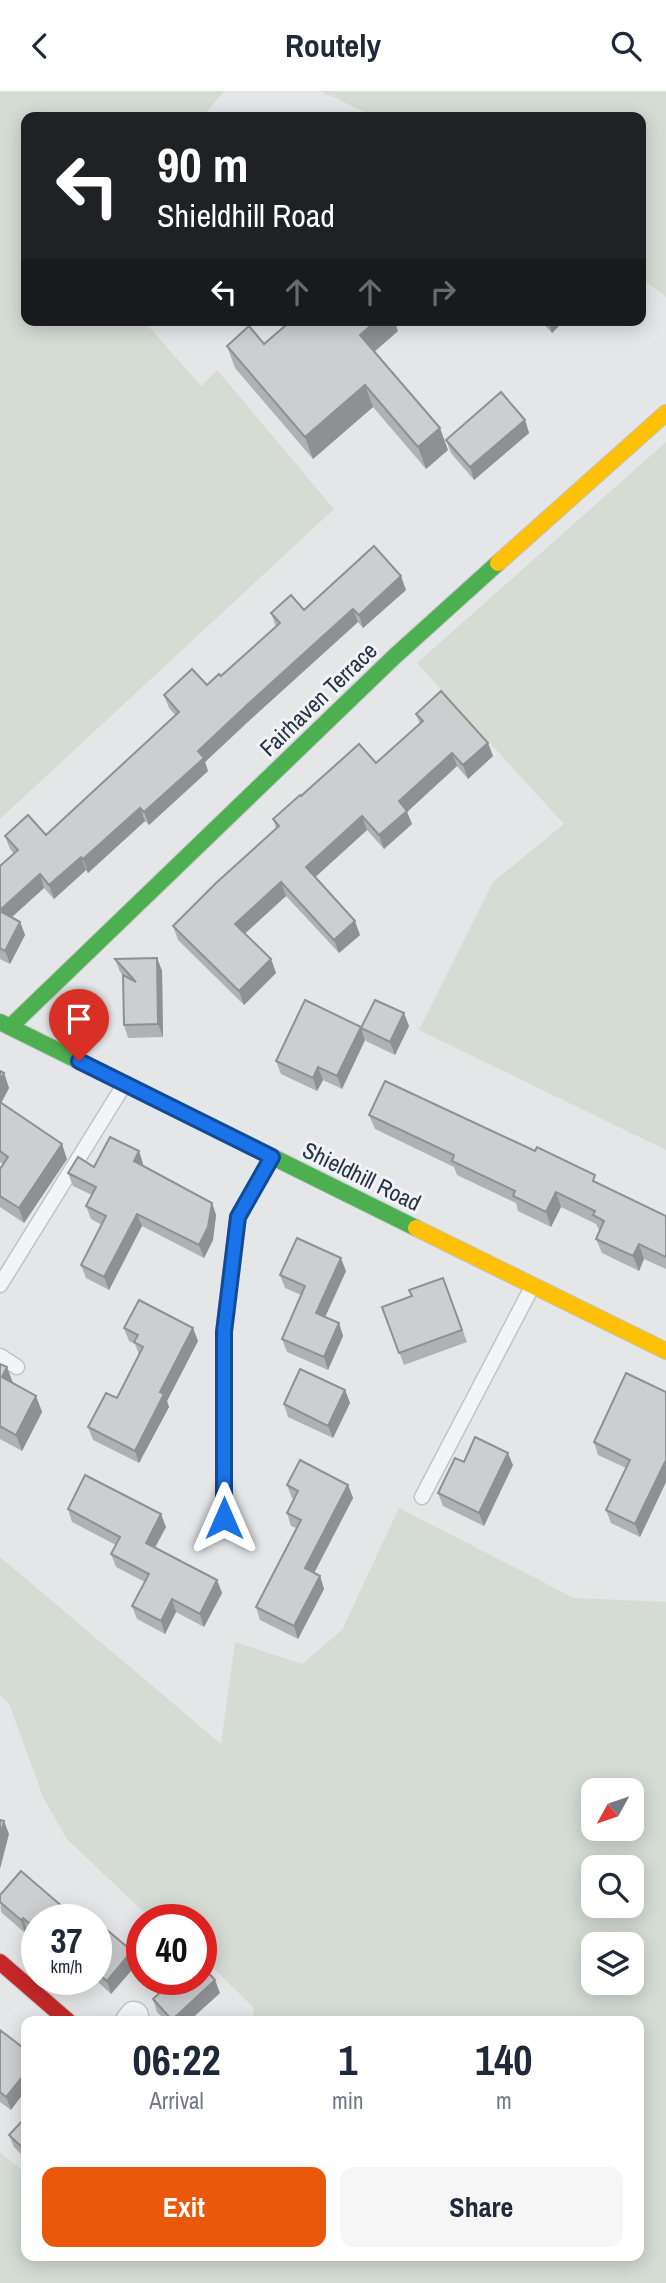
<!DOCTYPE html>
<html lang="en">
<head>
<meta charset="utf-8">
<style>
	body { margin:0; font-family:"Archivo Narrow",sans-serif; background:#f6f6f7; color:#1f2937; height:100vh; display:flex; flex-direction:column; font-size:26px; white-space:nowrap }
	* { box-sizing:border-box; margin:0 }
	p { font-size:23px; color:#747a83 }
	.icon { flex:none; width:38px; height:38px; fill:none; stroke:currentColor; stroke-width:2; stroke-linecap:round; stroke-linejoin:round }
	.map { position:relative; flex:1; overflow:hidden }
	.drawer { position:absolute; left:21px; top:1925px; width:623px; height:245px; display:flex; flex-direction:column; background:#fff; border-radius:14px; box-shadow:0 4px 18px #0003 }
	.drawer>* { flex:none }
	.top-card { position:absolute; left:21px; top:21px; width:625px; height:214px; border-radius:14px; box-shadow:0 4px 18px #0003; background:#202124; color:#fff; overflow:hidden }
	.needle { width:46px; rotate:230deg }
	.controls { position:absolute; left:581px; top:1687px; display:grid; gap:14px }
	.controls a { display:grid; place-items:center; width:63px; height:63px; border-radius:14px; background:#fff; box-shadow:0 4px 18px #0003; font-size:35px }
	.speed { position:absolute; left:21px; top:1813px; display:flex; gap:14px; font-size:35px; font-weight:700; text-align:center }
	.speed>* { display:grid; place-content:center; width:91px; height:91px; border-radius:50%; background:#fff; box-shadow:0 4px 18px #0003; line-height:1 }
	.speed small { font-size:18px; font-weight:400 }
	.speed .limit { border:10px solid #d22; background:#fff; color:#111 }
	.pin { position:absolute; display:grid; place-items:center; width:60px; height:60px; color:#fff; margin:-72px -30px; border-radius:50% 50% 50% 0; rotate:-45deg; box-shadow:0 0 7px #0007 }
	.pin .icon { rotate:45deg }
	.me { position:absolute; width:77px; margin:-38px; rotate:0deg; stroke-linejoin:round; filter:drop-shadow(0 0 5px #0008) }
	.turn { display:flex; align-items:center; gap:24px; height:147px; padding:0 21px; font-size:32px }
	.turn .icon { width:91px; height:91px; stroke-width:2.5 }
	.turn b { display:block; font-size:49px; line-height:60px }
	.lanes { display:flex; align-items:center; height:66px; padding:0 21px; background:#0003; justify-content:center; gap:35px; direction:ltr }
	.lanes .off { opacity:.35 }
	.eta { display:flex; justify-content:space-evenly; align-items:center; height:119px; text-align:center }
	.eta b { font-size:42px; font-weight:800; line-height:49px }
	.action { display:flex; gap:14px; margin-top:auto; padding:14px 21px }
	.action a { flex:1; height:80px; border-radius:14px; background:#ea580c; color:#fff; font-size:28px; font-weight:800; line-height:80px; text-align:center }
	.action a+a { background:#f6f6f7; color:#1f2937 }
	header { display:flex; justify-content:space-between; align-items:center; height:91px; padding:0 21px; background:#fff; font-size:32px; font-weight:800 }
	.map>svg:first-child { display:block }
</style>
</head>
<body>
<header><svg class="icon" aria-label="back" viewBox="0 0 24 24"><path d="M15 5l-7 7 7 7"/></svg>Routely<svg class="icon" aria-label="search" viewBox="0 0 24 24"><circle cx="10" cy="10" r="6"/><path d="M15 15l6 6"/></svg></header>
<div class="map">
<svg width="666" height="2192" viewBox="0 0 666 2192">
	<rect width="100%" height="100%" fill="#e4e6e8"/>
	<g fill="#d4dcd4" fill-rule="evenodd">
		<polygon points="0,0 224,0 203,26 26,26 26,229 143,229 201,295 217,279 334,418 0,728"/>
		<polygon points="320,0 666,0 666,206 641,187 640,26 375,26"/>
		<polygon points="666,351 666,1059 419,939 493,791 564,733 417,572"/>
		<path d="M 399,1417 L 574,1507 L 666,1511 L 666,2192 L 0,2192 L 0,2061 L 26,2083 L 26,2165 L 639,2165 L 639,1930 L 253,1930 L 254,1917 L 201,1865 L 201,1829 L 152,1829 L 67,1748 L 43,1706 L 9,1612 L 0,1605 L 0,1466 L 221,1653 L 235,1551 L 302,1573 L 342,1539 ZM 632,1699 L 632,1738 L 593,1738 L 593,1699 ZM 632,1776 L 632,1815 L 593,1815 L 593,1776 ZM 632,1853 L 632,1892 L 593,1892 L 593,1853 Z"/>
	</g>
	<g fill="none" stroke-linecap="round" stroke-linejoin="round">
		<g stroke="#c2c4c6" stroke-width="17">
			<g id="lane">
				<polyline points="0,1194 124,994"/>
				<polyline points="0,1265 17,1276"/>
				<polyline points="422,1406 532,1196"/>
			</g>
		</g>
		<g stroke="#c2c4c6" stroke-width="31">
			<polyline id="street" points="130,1930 134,1925"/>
		</g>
		<g stroke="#c2c4c6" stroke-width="18">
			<g id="fast">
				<polyline points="0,931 416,1137"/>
				<polyline points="10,936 395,565 498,472"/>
				<polyline points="224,1427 224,1241 238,1126 272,1066"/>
			</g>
		</g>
		<g stroke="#c2c4c6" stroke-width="18">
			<g id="slow">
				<polyline points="498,472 666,322"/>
				<polyline points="416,1137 666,1260"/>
			</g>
		</g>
		<g stroke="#c2c4c6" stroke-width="18">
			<polyline id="jam" points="0,1871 68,1930"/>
		</g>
		<use href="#lane" stroke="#f2f4f5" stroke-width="14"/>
		<use href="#street" stroke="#f2f4f5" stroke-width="28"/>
		<use href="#fast" stroke="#4caf50" stroke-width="16"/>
		<use href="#slow" stroke="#ffc107" stroke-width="16"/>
		<use href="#jam" stroke="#c62828" stroke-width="16"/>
	</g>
	<g fill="#afb1b3">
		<polygon points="540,229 565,229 552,242"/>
		<polygon points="398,240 374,261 448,359 426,378 373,316 313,368 235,277 227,255 264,253"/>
		<polygon points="525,329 529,342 474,389 451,362 446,349"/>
		<polygon points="406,499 363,537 358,531 252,627 205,671 208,680 149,734 145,730 88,782 86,779 54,808 44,797 12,826 20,831 25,844 10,873 0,868 0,776 14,763 10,758 5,745 46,744 176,625 169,617 164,604 207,594 221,585 276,536 271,522 304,519"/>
		<polygon points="416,623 493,665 468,688 457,675 407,721 412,733 384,758 367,739 315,786 360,844 339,862 286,805 245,842 271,868 276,882 244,914 178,849 173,835 276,737 273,728 301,705 376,672 420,633"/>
		<polygon points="157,867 162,880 163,946 128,947 124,934 123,884 120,881 115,868"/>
		<polygon points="409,935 395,964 366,950 361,937"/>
		<polygon points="361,936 365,949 342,998 323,989 317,1000 281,983 276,970"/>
		<polygon points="0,980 4,982 9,997 1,1012 67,1068 24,1132 0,1116 0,1078 3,1073 0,1071"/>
		<polygon points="369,1024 598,1092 666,1125 666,1178 644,1168 639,1180 602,1162 596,1148 600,1140 599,1139 596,1133 561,1116 551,1136 518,1120 516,1112 457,1084 454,1076 375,1038"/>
		<polygon points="139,1060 143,1073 142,1075 212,1112 216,1124 213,1149 204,1167 142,1135 109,1199 86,1187 81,1174 102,1134 91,1128 86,1115 92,1104 73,1095 68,1082 94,1076"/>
		<polygon points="346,1180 325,1226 339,1232 343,1245 328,1279 287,1261 282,1248 301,1204 285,1197 280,1184"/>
		<polygon points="443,1187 467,1251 404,1274 382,1216 412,1205"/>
		<polygon points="124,1237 198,1250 167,1310 169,1316 139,1372 93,1349 88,1336 117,1307 139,1264 135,1253 129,1250"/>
		<polygon points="0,1273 13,1292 36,1305 42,1321 22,1360 0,1348"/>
		<polygon points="345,1299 350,1312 333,1347 288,1326 284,1313"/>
		<polygon points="666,1301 666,1391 640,1446 611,1432 606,1419 626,1377 598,1364 594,1351"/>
		<polygon points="464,1371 513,1374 484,1435 443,1415 438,1402"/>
		<polygon points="287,1394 348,1394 353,1407 314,1482 320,1485 324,1498 298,1548 260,1529 256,1516 296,1437 291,1435 287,1422 294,1408 292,1407"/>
		<polygon points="68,1418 166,1436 155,1457 217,1489 222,1502 204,1536 176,1521 165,1543 137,1528 132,1515 145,1491 116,1476 111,1463 116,1454 72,1431"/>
		<polygon points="0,1804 37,1829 37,1848 27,1840 25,1842 1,1821"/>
		<polygon points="96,1837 132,1860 137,1873 111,1903 95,1888 96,1888"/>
		<polygon points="167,1888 201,1888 220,1902 189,1930 166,1930 157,1921 153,1908 170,1892"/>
		<polygon points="0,1939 11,2019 0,2011"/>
		<polygon points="26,2026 26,2068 14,2056 9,2044"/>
	</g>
	<g fill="#8f9092">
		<polygon points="377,229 394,229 398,240 368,266 360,244"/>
		<polygon points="548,229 565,229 552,242"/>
		<polygon points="365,294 373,316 313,368 305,346"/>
		<polygon points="525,329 529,342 474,389 470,376"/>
		<polygon points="440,337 448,359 426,378 418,356"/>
		<polygon points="401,485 406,499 363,537 359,524"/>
		<polygon points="353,518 358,531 252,627 205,671 208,680 149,734 144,721 198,660 248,613"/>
		<polygon points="488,652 493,665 468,688 463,674"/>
		<polygon points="452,662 457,675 407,721 412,733 384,758 379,744 399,710"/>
		<polygon points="140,717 145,730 88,782 83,768"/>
		<polygon points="362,725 367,739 311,790 306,776"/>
		<polygon points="81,766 86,779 54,808 49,794"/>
		<polygon points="40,783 44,797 4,833 0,819"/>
		<polygon points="281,791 286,805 240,847 235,833"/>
		<polygon points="355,830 360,844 339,862 334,849"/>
		<polygon points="20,831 25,844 10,873 5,860"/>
		<polygon points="157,867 162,880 163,946 158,933"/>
		<polygon points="271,868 276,882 244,914 239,900"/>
		<polygon points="404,922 409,935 395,964 390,951"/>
		<polygon points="361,936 365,949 342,998 337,985"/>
		<polygon points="318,976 323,989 317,1000 313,987"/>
		<polygon points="4,982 9,997 0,1014 0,989"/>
		<polygon points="62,1053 67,1068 24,1132 19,1117"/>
		<polygon points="139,1060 143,1073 138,1083 134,1070"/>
		<polygon points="556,1101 561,1116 551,1136 546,1121"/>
		<polygon points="212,1112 216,1124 213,1149 204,1167 199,1154"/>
		<polygon points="137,1123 142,1135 109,1199 104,1186"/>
		<polygon points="639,1153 644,1168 639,1180 633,1165"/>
		<polygon points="341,1167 346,1180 321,1235 316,1222"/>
		<polygon points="339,1232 343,1245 328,1279 324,1266"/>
		<polygon points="193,1237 198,1250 167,1310 169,1316 139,1372 135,1360 160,1301"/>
		<polygon points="7,1276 13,1292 2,1286"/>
		<polygon points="345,1299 350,1312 333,1347 328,1335"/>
		<polygon points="36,1305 42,1321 22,1360 16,1344"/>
		<polygon points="508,1362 513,1374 484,1435 479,1422"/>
		<polygon points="665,1371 666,1375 666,1391 640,1446 635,1433"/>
		<polygon points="348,1394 353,1407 310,1490 305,1477"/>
		<polygon points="161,1423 166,1436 150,1465 146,1452"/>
		<polygon points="320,1485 324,1498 298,1548 294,1535"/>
		<polygon points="217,1489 222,1502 204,1536 200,1523"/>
		<polygon points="172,1508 176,1521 165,1543 161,1530"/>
		<polygon points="4,1730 9,1743 0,1778 0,1746"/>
		<polygon points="23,1827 27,1840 25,1842 21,1829"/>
		<polygon points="132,1860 137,1873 111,1903 107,1890"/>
		<polygon points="215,1889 220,1902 189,1930 172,1930 172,1929"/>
		<polygon points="26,1981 26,1999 11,2019 6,2006"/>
	</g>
	<g fill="#ccced0" stroke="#8f9092" stroke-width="2">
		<polygon points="292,229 377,229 360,244 440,337 418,356 365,294 305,346 227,255 249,235 264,253"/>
		<polygon points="501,301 525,329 470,376 446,349"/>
		<polygon points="374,455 401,485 359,524 353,518 248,613 198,660 204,667 144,721 140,717 83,768 81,766 49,794 40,783 0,819 0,775 18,759 5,745 28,724 46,744 179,621 164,604 192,578 207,594 219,583 221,585 280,532 271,522 291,504 304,519"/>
		<polygon points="441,600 488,652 463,674 452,662 399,710 407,720 379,744 362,725 306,776 355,830 334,849 281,791 235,833 271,868 239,900 173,835 216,792 279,735 273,728 300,704 301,705 359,653 376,672 423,630 416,623"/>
		<polygon points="0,820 20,831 5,860 0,857"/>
		<polygon points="157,867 158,933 124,934 123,884 136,891 115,868"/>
		<polygon points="305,909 361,936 337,985 318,976 313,987 276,970"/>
		<polygon points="375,909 404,922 390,951 361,937"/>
		<polygon points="0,980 4,982 0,989"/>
		<polygon points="385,990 535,1060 537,1056 595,1084 593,1090 666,1125 666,1166 639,1153 633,1165 596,1148 604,1130 593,1124 595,1120 556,1101 546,1121 513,1105 515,1100 452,1070 454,1064 369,1024"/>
		<polygon points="0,1011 62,1053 19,1117 0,1105 0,1078 8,1066 0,1060"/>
		<polygon points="110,1046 139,1060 134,1070 212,1112 208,1136 199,1154 137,1123 104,1186 81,1174 106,1125 86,1115 96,1096 68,1082 78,1066 94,1076"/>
		<polygon points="297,1147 341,1167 316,1222 339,1232 324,1266 282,1248 305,1195 280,1184"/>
		<polygon points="443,1187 462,1239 399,1262 382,1216 412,1205 409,1199"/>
		<polygon points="139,1209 193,1237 160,1301 164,1303 135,1360 88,1336 106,1302 117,1307 143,1256 134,1251 138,1244 124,1237"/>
		<polygon points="0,1273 7,1276 2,1286 36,1305 16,1344 0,1335"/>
		<polygon points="300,1278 345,1299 328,1335 284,1313"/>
		<polygon points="626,1282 666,1301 666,1372 665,1371 635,1433 606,1419 630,1369 594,1351"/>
		<polygon points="475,1346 508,1362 479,1422 438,1402 455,1367 464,1371"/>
		<polygon points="300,1369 348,1394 305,1477 320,1485 294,1535 256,1516 301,1429 287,1422 298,1400 287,1394"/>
		<polygon points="85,1384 161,1423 146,1452 217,1489 200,1523 172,1508 161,1530 132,1515 149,1483 111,1463 120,1446 68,1418"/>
		<polygon points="0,1729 4,1730 0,1746"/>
		<polygon points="21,1780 78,1829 37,1829 37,1839 23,1827 21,1829 0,1811 0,1804"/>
		<polygon points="100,1833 132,1860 107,1890 96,1881 96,1837"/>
		<polygon points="201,1874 215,1889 172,1929 153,1908 174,1888 201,1888"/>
		<polygon points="0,1939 26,1959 26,1981 6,2006 0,2001"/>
		<polygon points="26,2026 26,2060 9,2044"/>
	</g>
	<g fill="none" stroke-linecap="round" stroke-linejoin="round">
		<g stroke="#114b97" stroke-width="18">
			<polyline id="route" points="79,970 272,1066 238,1126 224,1241 224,1427"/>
		</g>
		<use href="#route" stroke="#1a73e8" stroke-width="12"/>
	</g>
	<g text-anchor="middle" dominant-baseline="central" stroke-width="6" stroke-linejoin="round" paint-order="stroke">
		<g font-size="23" fill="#293242" stroke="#f1f4f7">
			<text transform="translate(318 608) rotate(-44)">Fairhaven Terrace</text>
			<text transform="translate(362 1085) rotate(26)">Shieldhill Road</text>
		</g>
	</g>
</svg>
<div class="controls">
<a><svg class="needle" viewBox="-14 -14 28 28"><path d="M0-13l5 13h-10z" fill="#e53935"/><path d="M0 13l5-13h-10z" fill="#747a83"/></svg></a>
<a><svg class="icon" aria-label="search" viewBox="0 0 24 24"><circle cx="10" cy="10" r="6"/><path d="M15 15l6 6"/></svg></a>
<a><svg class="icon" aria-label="layers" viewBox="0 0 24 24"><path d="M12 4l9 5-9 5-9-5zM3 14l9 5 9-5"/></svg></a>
</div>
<div class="speed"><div>37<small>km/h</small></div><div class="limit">40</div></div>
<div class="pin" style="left:79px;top:970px;background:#d93025"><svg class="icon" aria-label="arrive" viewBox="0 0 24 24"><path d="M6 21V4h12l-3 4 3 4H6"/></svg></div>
<svg class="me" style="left:224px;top:1427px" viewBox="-20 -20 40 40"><path d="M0-17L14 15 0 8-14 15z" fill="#1a73e8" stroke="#fff" stroke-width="4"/></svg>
<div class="top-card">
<div class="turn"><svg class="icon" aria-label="left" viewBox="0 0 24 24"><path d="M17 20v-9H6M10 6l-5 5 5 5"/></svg><div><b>90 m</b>Shieldhill Road</div></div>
<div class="lanes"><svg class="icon" aria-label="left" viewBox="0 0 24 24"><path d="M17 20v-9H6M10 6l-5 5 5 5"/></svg><svg class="icon off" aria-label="ahead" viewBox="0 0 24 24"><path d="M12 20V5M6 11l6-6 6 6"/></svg><svg class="icon off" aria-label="ahead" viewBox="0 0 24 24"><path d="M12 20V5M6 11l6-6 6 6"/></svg><svg class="icon off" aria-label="right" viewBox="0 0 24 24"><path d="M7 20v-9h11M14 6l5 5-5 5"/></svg></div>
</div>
<section class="drawer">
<div class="eta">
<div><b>06:22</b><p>Arrival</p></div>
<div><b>1</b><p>min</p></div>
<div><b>140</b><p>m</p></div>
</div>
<div class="action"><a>Exit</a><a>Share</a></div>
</section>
</div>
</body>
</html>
